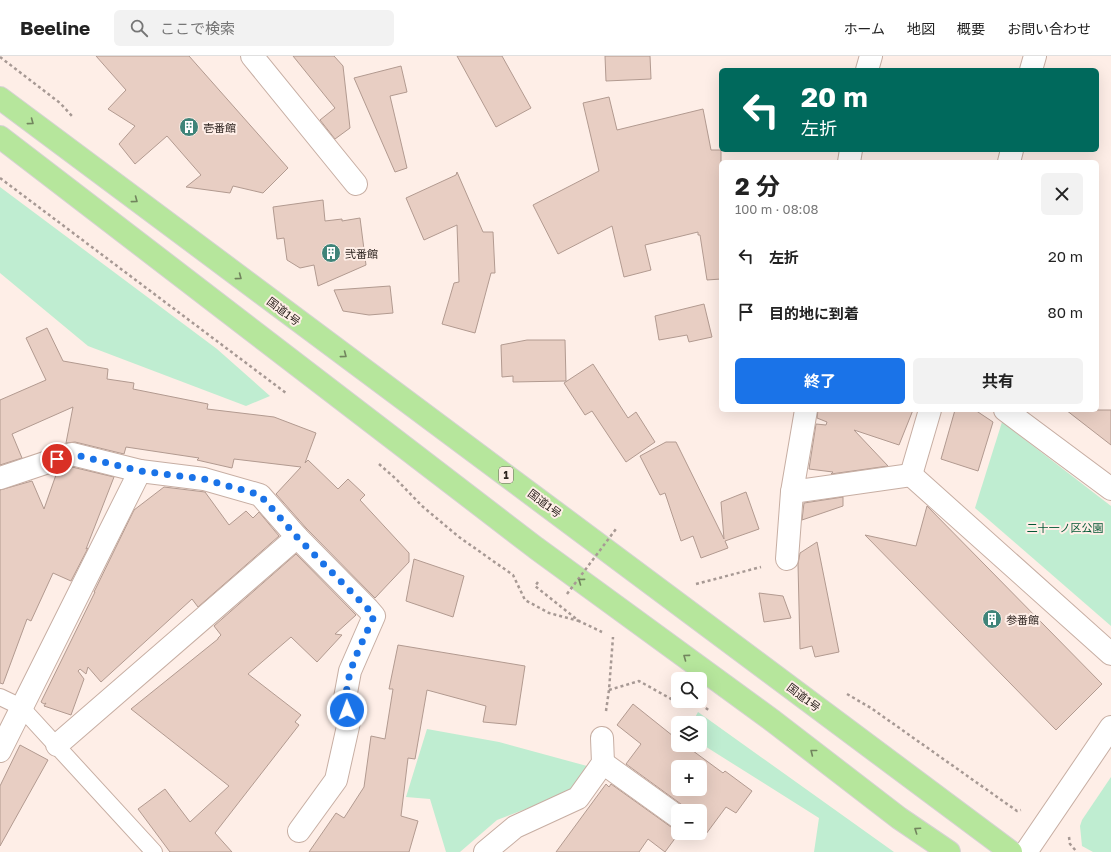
<!DOCTYPE html>
<html lang="ja">
<head>
<meta charset="utf-8">
<style>
	body { margin:0; font-family:"Golos Text","Noto Sans JP",sans-serif; background:#f2f2f2; color:#222; height:100vh; display:flex; flex-direction:column; font-size:15px; white-space:nowrap }
	* { box-sizing:border-box; margin:0 }
	p { font-size:13px; color:#767676 }
	.icon { flex:none; width:22px; height:22px; fill:none; stroke:currentColor; stroke-width:2; stroke-linecap:round; stroke-linejoin:round }
	.map { position:relative; flex:1; overflow:hidden }
	.details { position:absolute; left:719px; top:104px; width:380px; height:252px; display:flex; flex-direction:column; background:#fff; border-radius:6px; box-shadow:0 4px 16px #0002 }
	.details>* { flex:none }
	.top-card { position:absolute; left:719px; top:12px; width:380px; height:84px; border-radius:6px; box-shadow:0 4px 16px #0002; background:#00695c; color:#fff; overflow:hidden }
	.controls { position:absolute; left:671px; top:616px; display:grid; gap:8px }
	.controls a { display:grid; place-items:center; width:36px; height:36px; border-radius:6px; background:#fff; box-shadow:0 4px 16px #0002; font-size:20px }
	.pin { position:absolute; display:grid; place-items:center; width:34px; height:34px; color:#fff; margin:-17px; border:2px solid #fff; border-radius:50%; box-shadow:0 1px 4px #0007 }
	.me { position:absolute; width:44px; margin:-22px; rotate:359deg; stroke-linejoin:round; filter:drop-shadow(0 0 3px #0008) }
	.turn { display:flex; align-items:center; gap:14px; height:84px; padding:0 16px; font-size:18px }
	.turn .icon { width:52px; height:52px; stroke-width:2.5 }
	.turn b { display:block; font-size:28px; line-height:34px }
	.round { display:grid; place-items:center; flex:none; width:42px; height:42px; border-radius:6px; background:#f2f2f2 }
	.head { display:flex; align-items:center; justify-content:space-between; height:68px; padding:0 16px }
	h1 { font-size:24px; font-weight:700; line-height:30px }
	.cta { display:flex; gap:8px; margin-top:auto; padding:8px 16px }
	.cta a { flex:1; height:46px; border-radius:6px; background:#1a73e8; color:#fff; font-size:16px; font-weight:700; line-height:46px; text-align:center }
	.cta a+a { background:#f2f2f2; color:#222 }
	ul { padding:0; list-style:none }
	li { display:flex; align-items:center; gap:12px; height:56px; padding:0 16px }
	li div { flex:1 }
	li b { display:block; font-size:15px }
	li em { font-style:normal }
	header { display:flex; align-items:center; gap:24px; box-sizing:border-box; height:56px; padding:0 20px; background:#fff; border-bottom:1px solid #e0e0e0 }
	header strong { font-size:19px }
	nav { display:flex; gap:22px; margin-inline-start:auto; font-size:14px }
	.search { width:280px; height:36px; background:#f2f2f2; display:flex; align-items:center; gap:10px; box-sizing:border-box; padding:0 14px; border-radius:6px; color:#767676; font-size:15px }
	.map>svg:first-child { display:block }
</style>
</head>
<body>
<header>
<strong>Beeline</strong>
<div class="search"><svg class="icon" aria-label="search" viewBox="0 0 24 24"><circle cx="10" cy="10" r="6"/><path d="M15 15l6 6"/></svg>ここで検索</div>
<nav><a>ホーム</a><a>地図</a><a>概要</a><a>お問い合わせ</a></nav>
</header>
<div class="map">
<svg width="1111" height="796" viewBox="0 0 1111 796">
	<rect width="100%" height="100%" fill="#feeee7"/>
	<g fill="#bfedd1">
		<polygon points="0,131 217,293 270,340 246,350 88,290 0,217"/>
		<polygon points="1002,366 1111,450 1111,570 975,452"/>
		<polygon points="698,656 894,796 814,796 819,762 700,687 700,667 692,667"/>
		<polygon points="427,673 499,686 587,710 568,737 497,764 460,796 446,796 430,743 406,741"/>
		<polygon points="1111,721 1111,796 1093,796 1082,790 1080,770 1082,764"/>
	</g>
	<g fill="#e8cec3" stroke="#b29a90" fill-rule="evenodd">
		<polygon points="96,0 189,0 288,112 263,137 233,130 230,137 186,131 201,119 167,80 135,108 119,88 135,70 108,53 126,34"/>
		<polygon points="293,0 334,0 343,10 350,72 335,83 320,64 335,52"/>
		<polygon points="457,0 502,0 531,52 496,71"/>
		<polygon points="605,0 650,0 651,23 606,25"/>
		<polygon points="401,10 407,36 390,40 407,112 395,116 354,22"/>
		<polygon points="609,41 617,74 703,53 711,94 721,94 721,223 707,224 700,179 698,179 698,176 645,189 651,214 624,221 612,170 558,198 533,149 599,115 583,47"/>
		<polygon points="457,116 483,176 493,176 495,217 491,217 475,277 442,268 454,227 459,226 457,169 424,184 406,142 456,119"/>
		<polygon points="323,144 325,165 342,163 342,165 360,162 366,209 318,230 314,209 300,212 287,204 284,182 277,183 273,151"/>
		<polygon points="390,230 393,257 369,259 343,255 334,234"/>
		<polygon points="704,248 712,281 689,286 687,279 659,284 655,260"/>
		<polygon points="47,272 63,305 108,313 107,323 134,327 133,333 208,348 207,353 274,361 316,377 305,407 308,404 338,433 348,423 365,439 360,444 409,497 409,506 375,542 306,472 276,438 301,411 234,403 232,412 197,404 199,402 126,391 124,398 75,386 66,387 73,351 12,378 22,402 0,409 0,344 46,324 26,282"/>
		<polygon points="527,284 565,284 566,325 513,326 513,320 502,321 501,289"/>
		<polygon points="593,308 628,362 636,356 655,386 626,406 592,355 585,359 564,327"/>
		<polygon points="818,354 913,354 899,389 854,374 888,410 831,418 833,416 809,413 816,368 826,369 827,366 817,362"/>
		<polygon points="955,354 975,354 993,366 978,415 941,403"/>
		<polygon points="1066,354 1111,354 1111,389"/>
		<polygon points="666,386 676,386 724,483 721,446 746,436 759,473 725,485 728,492 701,502 693,480 681,485 665,437 660,439 640,400"/>
		<polygon points="72,411 114,421 86,493 88,492 71,525 53,517 31,565 27,563 3,628 0,627 0,434 32,425 44,453 57,416"/>
		<polygon points="164,431 205,436 229,469 246,455 253,462 259,456 279,480 198,551 192,543 101,626 88,611 86,618 80,613 78,615 84,623 71,659 44,650 46,647 44,648 41,646 95,536 94,536 134,454"/>
		<polygon points="843,441 843,450 802,464 804,447"/>
		<polygon points="927,450 1102,628 1056,674 865,479 916,490"/>
		<polygon points="817,486 839,596 815,601 812,590 800,593 798,508 800,497"/>
		<polygon points="296,498 356,559 335,578 342,579 317,606 291,581 248,618 301,659 295,666 299,669 215,777 232,796 170,796 138,753 165,733 190,766 229,730 131,653 218,583 218,582 221,579 214,570"/>
		<polygon points="414,503 464,520 453,561 406,545"/>
		<polygon points="759,537 783,540 791,562 764,566"/>
		<polygon points="398,589 525,610 516,669 483,666 486,650 427,634 415,703 408,702 401,760 418,765 409,796 309,796 336,757 344,762 364,731 371,680 385,683 393,633 389,633"/>
		<path d="M 633,648 L 678,684 L 678,689 L 685,689 L 723,717 L 725,715 L 752,735 L 736,757 L 726,751 L 706,778 L 700,773 L 700,755 L 689,755 L 685,751 L 626,708 L 641,688 L 617,669 ZM 678,711 L 700,711 L 700,733 L 678,733 Z"/>
		<polygon points="20,689 48,704 0,790 0,730"/>
		<polygon points="606,728 609,731 611,728 671,771 678,773 679,777 665,796 648,783 639,796 556,796"/>
	</g>
	<g fill="none" stroke-linecap="round" stroke-linejoin="round">
		<g stroke="#c7aea3" stroke-width="18">
			<polyline id="service" points="0,641 21,651 154,796"/>
		</g>
		<g stroke="#c7aea3" stroke-width="24">
			<g id="minor">
				<polyline points="252,0 356,128"/>
				<polyline points="867,14 871,0"/>
				<polyline points="1031,14 1035,0"/>
				<polyline points="849,106 851,94"/>
				<polyline points="1009,106 1012,94"/>
				<polyline points="806,354 792,436 911,419"/>
				<polyline points="1005,354 1111,433"/>
				<polyline points="911,419 1111,598"/>
				<polyline points="911,419 930,354"/>
				<polyline points="0,422 72,398 140,415 204,423 260,439 297,481 57,689"/>
				<polyline points="297,481 368,553 374,560 350,615 345,642 349,666 336,724 299,775"/>
				<polyline points="787,503 792,436"/>
				<polyline points="0,695 140,415"/>
				<polyline points="603,707 678,761"/>
				<polyline points="485,796 515,771 578,742 603,707 602,682"/>
				<polyline points="1026,796 1111,671"/>
			</g>
		</g>
		<g stroke="#d5d3d2" stroke-width="24">
			<g id="trunk">
				<polyline points="0,42 1011,796"/>
				<polyline points="0,81 536,492 773,665 899,762 949,796"/>
			</g>
		</g>
		<g stroke="#a79994" stroke-width="2.5" stroke-dasharray="3 3" stroke-linecap="butt">
			<polyline points="0,1 60,47 72,60"/>
			<polyline points="0,122 286,337"/>
			<polyline points="379,408 396,423 422,450 459,481 513,519 525,544 549,557 579,565"/>
			<polyline points="538,526 535,530 579,565 602,576"/>
			<polyline points="696,528 761,511"/>
			<polyline points="609,634 639,625 682,649 688,645"/>
			<polyline points="847,638 871,652 1017,755 1021,754"/>
			<polyline points="696,645 710,655"/>
			<polyline points="606,655 609,634 613,581"/>
			<polyline points="1069,781 1070,788 1077,796"/>
		</g>
		<use href="#service" stroke="#fff" stroke-width="16"/>
		<use href="#minor" stroke="#fff" stroke-width="22"/>
		<use href="#trunk" stroke="#b6e69c" stroke-width="22"/>
		<polyline stroke="#a79994" stroke-width="2.5" stroke-dasharray="3 3" stroke-linecap="butt" points="567,538 616,473"/>
	</g>
	<defs><path id="oneway-chevron" d="M-2-3.5L2.5 0L-2 3.5" fill="none" stroke-width="1.6" stroke-linecap="round" stroke-linejoin="round"/></defs>
	<g stroke="#72855e">
		<use href="#oneway-chevron" transform="translate(31 66) rotate(37)"/>
		<use href="#oneway-chevron" transform="translate(135 144) rotate(37)"/>
		<use href="#oneway-chevron" transform="translate(239 221) rotate(37)"/>
		<use href="#oneway-chevron" transform="translate(344 299) rotate(37)"/>
		<use href="#oneway-chevron" transform="translate(581 525) rotate(-144)"/>
		<use href="#oneway-chevron" transform="translate(686 601) rotate(-144)"/>
		<use href="#oneway-chevron" transform="translate(813 696) rotate(-142)"/>
		<use href="#oneway-chevron" transform="translate(917 774) rotate(-146)"/>
	</g>
	<g fill="none" stroke-linecap="round" stroke-linejoin="round">
		<path stroke="#1a73e8" stroke-width="7" stroke-dasharray="0 12.6" d="M 57,403 L 72,398 L 140,415 L 204,423 L 260,439 L 297,481 L 368,553 L 374,560 C 361,590 342,621 347,654"/>
	</g>
	<defs>
		<g id="building-disc" transform="scale(1)"><circle r="9.5" fill="#3f8479" stroke="#feeee7"/><path d="M-4-6H4V6H1V3H-1V6H-4ZM-2.5-4.3h1.7v1.8h-1.7ZM.8-4.3h1.7v1.8H.8ZM-2.5-1h1.7V.8h-1.7ZM.8-1h1.7V.8H.8Z" fill="#fff"/></g>
	</defs>
	<g fill-rule="evenodd">
		<use href="#building-disc" x="189" y="71"/>
		<use href="#building-disc" x="331" y="197"/>
		<use href="#building-disc" x="992" y="563"/>
	</g>
	<g text-anchor="middle" dominant-baseline="central" stroke-width="4" stroke-linejoin="round" paint-order="stroke">
		<rect fill="#feeee7" stroke="#6c615c" stroke-width="1" x="499" y="411" width="14" height="16" rx="3"/>
		<g font-size="10" font-weight="bold" fill="#2e2420">
			<text x="506" y="419">1</text>
		</g>
		<g font-size="11" fill="#2e2420" stroke="#feeee7" text-anchor="start">
			<text x="203" y="71">壱番館</text>
			<text x="345" y="197">弐番館</text>
			<text x="1006" y="563">参番館</text>
		</g>
		<g font-size="11" fill="#2e2420" stroke="#feeee7">
			<text transform="translate(284 255) rotate(37)">国道1号</text>
			<text transform="translate(545 447) rotate(37)">国道1号</text>
			<text transform="translate(804 641) rotate(37)">国道1号</text>
		</g>
		<g font-size="11" fill="#045835" stroke="#feeee7">
			<text x="1065" y="471">二十一ノ区公園</text>
		</g>
	</g>
</svg>
<div class="controls">
<a><svg class="icon" aria-label="search" viewBox="0 0 24 24"><circle cx="10" cy="10" r="6"/><path d="M15 15l6 6"/></svg></a>
<a><svg class="icon" aria-label="layers" viewBox="0 0 24 24"><path d="M12 4l9 5-9 5-9-5zM3 14l9 5 9-5"/></svg></a>
<a>+</a>
<a>−</a>
</div>
<div class="pin" style="left:57px;top:403px;background:#d93025"><svg class="icon" aria-label="arrive" viewBox="0 0 24 24"><path d="M6 21V4h12l-3 4 3 4H6"/></svg></div>
<svg class="me" style="left:347px;top:654px" viewBox="-20 -20 40 40"><circle r="17" fill="#1a73e8" stroke="#fff" stroke-width="3"/><path d="M0-11L8 9 0 5-8 9z" fill="#fff"/></svg>
<div class="top-card">
<div class="turn"><svg class="icon" aria-label="left" viewBox="0 0 24 24"><path d="M17 20v-9H6M10 6l-5 5 5 5"/></svg><div><b>20 m</b>左折</div></div>
</div>
<section class="details">
<div class="head"><div><h1>2 分</h1><p>100 m · 08:08</p></div><a class="round"><svg class="icon" aria-label="close" viewBox="0 0 24 24"><path d="M6 6l12 12M18 6L6 18"/></svg></a></div>
<ul>
<li><svg class="icon" aria-label="left" viewBox="0 0 24 24"><path d="M17 20v-9H6M10 6l-5 5 5 5"/></svg><div><b>左折</b></div><em>20 m</em></li>
<li><svg class="icon" aria-label="arrive" viewBox="0 0 24 24"><path d="M6 21V4h12l-3 4 3 4H6"/></svg><div><b>目的地に到着</b></div><em>80 m</em></li>
</ul>
<div class="cta"><a>終了</a><a>共有</a></div>
</section>
</div>
</body>
</html>
